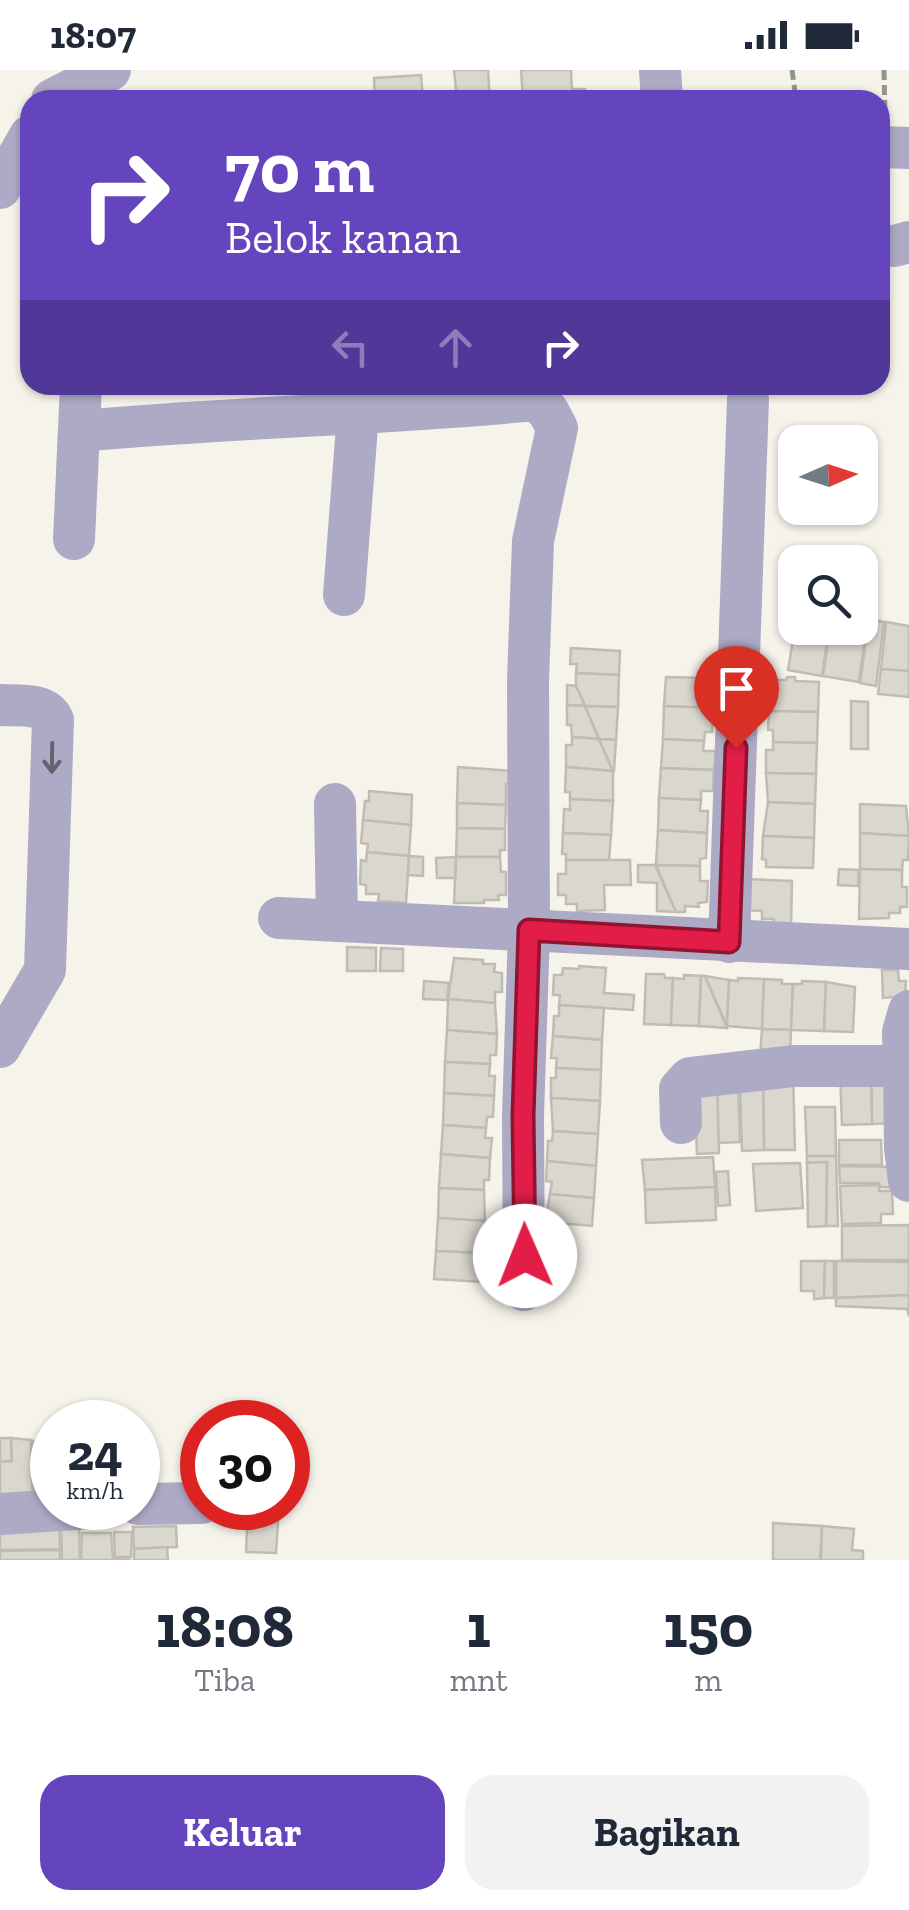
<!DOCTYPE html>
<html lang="id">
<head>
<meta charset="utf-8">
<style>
	body { margin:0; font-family:"Zilla Slab",serif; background:#f2f2f3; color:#1f2937; height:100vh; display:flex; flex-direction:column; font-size:38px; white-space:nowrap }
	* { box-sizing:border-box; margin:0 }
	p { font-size:32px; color:#747a83 }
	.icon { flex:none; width:55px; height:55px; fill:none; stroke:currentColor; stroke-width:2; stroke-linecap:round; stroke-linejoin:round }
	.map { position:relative; height:1490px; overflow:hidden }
	.drawer { display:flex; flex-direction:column; background:#fff; flex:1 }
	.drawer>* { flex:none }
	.banner { position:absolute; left:20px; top:20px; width:870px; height:305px; border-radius:30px; box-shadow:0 2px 8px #0004; background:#6545be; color:#fff; overflow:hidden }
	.needle { width:65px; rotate:87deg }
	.tools { position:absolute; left:778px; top:355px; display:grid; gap:20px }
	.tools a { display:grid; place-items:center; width:100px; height:100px; border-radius:20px; background:#fff; box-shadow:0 2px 8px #0004; font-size:50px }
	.speed { position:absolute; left:30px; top:1330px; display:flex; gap:20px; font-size:50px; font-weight:700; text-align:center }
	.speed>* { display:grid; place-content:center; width:130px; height:130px; border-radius:50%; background:#fff; box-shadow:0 2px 8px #0004; line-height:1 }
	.speed small { font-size:25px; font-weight:400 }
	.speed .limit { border:15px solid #d22; background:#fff; color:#111 }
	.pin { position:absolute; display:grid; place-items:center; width:85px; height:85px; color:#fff; margin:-102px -42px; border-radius:50% 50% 50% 0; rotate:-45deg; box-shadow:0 0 10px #0007 }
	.pin .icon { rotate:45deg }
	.me { position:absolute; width:110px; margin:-55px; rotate:359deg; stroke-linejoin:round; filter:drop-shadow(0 0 8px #0008) }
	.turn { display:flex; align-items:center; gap:35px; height:210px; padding:0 40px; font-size:45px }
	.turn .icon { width:130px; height:130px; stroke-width:2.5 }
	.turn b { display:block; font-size:70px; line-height:85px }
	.lanes { display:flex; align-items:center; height:95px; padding:0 40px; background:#0003; justify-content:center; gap:50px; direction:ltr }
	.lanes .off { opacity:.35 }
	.eta { display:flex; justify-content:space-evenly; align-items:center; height:170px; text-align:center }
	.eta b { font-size:60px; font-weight:700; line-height:70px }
	.primary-button { display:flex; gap:20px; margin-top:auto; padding:20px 40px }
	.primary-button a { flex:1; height:115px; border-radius:30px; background:#6545be; color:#fff; font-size:40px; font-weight:700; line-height:115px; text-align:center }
	.primary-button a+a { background:#f2f2f3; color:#1f2937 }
	.status { display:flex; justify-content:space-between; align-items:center; height:70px; padding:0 50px; background:#fff; direction:ltr }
	.status svg { height:28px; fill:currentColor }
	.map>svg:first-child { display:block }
</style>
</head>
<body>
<div class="status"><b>18:07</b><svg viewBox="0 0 49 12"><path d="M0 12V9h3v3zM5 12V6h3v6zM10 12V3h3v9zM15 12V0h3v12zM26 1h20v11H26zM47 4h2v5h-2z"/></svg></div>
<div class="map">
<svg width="909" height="1490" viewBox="0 0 909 1490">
	<rect width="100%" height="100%" fill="#f6f3eb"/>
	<g fill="#dad7cf" stroke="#c0bcb5" stroke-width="2.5">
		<polygon points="454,0 488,0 490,30 457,30"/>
		<polygon points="521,0 571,0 572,19 585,19 587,30 523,30"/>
		<polygon points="421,5 423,30 375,30 374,8"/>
		<polygon points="869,549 884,552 876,616 860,613"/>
		<polygon points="860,551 867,552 859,612 823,606 830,558 860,558"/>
		<polygon points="886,552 909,556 909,601 881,599"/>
		<polygon points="795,558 829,558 822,606 788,600"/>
		<polygon points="571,578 620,581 619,605 576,603 577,594 570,594"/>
		<polygon points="881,599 909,601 909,627 878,624"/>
		<polygon points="576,603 619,605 618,637 585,636 576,616"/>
		<polygon points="666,607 709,608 709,617 714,618 713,638 664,636"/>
		<polygon points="787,607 795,607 795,611 819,612 818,642 769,641 769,620 776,620 776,610 786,610"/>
		<polygon points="567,615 576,616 585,636 567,635"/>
		<polygon points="851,631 868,632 868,679 851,679"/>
		<polygon points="567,635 585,636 599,669 572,667 571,655 567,655"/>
		<polygon points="585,636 618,637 616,670 599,669"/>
		<polygon points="664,636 713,638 712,662 705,662 704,671 663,669"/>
		<polygon points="769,641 818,642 817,673 773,672 773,660 768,660"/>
		<polygon points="572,667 599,669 613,701 566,697 566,675 572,675"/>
		<polygon points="599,669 616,670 614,701 613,701"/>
		<polygon points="663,669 704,671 703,681 716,681 714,700 661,698"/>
		<polygon points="773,672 817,673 816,704 766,703 766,680 773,680"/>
		<polygon points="458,697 512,701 512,714 506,714 506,735 457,733"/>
		<polygon points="566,697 613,701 613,731 570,729 570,722 565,722"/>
		<polygon points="661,698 714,700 713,721 701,721 701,730 659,728"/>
		<polygon points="766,703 816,704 815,734 768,732"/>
		<polygon points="369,721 412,725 411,755 363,750 365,731 369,731"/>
		<polygon points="659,728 701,730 700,741 708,741 707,763 658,760"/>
		<polygon points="570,729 613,731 611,765 563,763 564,739 570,740"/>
		<polygon points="768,732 815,734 814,768 763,766"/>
		<polygon points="457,733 506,735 505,759 457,758"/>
		<polygon points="860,734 906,736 909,766 860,763"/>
		<polygon points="363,750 411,755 409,786 367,782 368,774 361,773"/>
		<polygon points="457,758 505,759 505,780 500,780 500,787 456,787"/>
		<polygon points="658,760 707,763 706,788 700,789 700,796 656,795"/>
		<polygon points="563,763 611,765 609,790 566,790 566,784 562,784"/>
		<polygon points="860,763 909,766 908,790 903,790 902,800 860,799"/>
		<polygon points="763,766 814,768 813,798 766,797 766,790 762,789"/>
		<polygon points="367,782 409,786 406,833 378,831 379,824 366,824 366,815 360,814 361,790 366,791"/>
		<polygon points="409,786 423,787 423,806 408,805"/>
		<polygon points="456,787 500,787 501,802 506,802 506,825 498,825 499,830 484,830 484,833 454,833"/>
		<polygon points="456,787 455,808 437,808 436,788"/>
		<polygon points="566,790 630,790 631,815 604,815 605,840 577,841 577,834 566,834 566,825 558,825 558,804 566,804"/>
		<polygon points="638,795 655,795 676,842 657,841 657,813 638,812"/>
		<polygon points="656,795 700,796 700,811 708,811 707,832 698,833 699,837 685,836 685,842 676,842"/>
		<polygon points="839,799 859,800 858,816 838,815"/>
		<polygon points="860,799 902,800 902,817 907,817 907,837 900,837 900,843 889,843 889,848 859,849"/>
		<polygon points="744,809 792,811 791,855 774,855 774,849 762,849 762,841 743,840"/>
		<polygon points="347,877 376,878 376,901 347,901"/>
		<polygon points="381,878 403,879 403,901 380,901"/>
		<polygon points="454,888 483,890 483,894 495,894 494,902 502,903 502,922 495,922 495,933 448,929"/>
		<polygon points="579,896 606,898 604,923 634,925 633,940 559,935 560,925 553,925 554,905 562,905 563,898 579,899"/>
		<polygon points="882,900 898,900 899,911 906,911 905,926 883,928"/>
		<polygon points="646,904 664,904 665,908 673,908 671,955 644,954"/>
		<polygon points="684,905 701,906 699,956 671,955 673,908 684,909"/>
		<polygon points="701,906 705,906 727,958 699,956"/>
		<polygon points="705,906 729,910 727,956"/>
		<polygon points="738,908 764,909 762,959 727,956 729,910 738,911"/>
		<polygon points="764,909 782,910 782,914 793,914 791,960 762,959"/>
		<polygon points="424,911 449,913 447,930 423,929"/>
		<polygon points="802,911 826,912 824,961 791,960 793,914 802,914"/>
		<polygon points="826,912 855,917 853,962 824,961"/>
		<polygon points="448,929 495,933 497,964 447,960"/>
		<polygon points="559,935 604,938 602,970 553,966 554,946 559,946"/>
		<polygon points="762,959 791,960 790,988 760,988"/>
		<polygon points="447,960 497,964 496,985 490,985 490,994 445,992"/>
		<polygon points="553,966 602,970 601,1000 556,998 557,988 551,988"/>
		<polygon points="445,992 490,994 489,1006 495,1006 494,1026 444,1023"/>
		<polygon points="556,998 601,1000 600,1031 551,1028 551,1008 556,1008"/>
		<polygon points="899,999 901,1053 872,1054 871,1000"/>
		<polygon points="840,1000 871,1000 872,1054 842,1055"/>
		<polygon points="763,1003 793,1003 795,1080 764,1080"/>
		<polygon points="738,1011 740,1072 718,1073 717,1012"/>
		<polygon points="740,1011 763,1011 764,1080 742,1081"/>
		<polygon points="717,1012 719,1083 697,1084 694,1013"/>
		<polygon points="444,1023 494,1026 493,1047 487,1047 486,1058 443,1055"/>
		<polygon points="551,1028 600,1031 598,1064 553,1061"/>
		<polygon points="805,1037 835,1037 836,1086 807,1086"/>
		<polygon points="443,1055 486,1058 485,1068 492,1068 490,1088 441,1084"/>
		<polygon points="553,1061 598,1064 596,1096 547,1091 548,1071 552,1071"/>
		<polygon points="839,1070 881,1070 882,1095 839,1095"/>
		<polygon points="441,1084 490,1088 489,1110 484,1110 484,1120 439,1118"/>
		<polygon points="807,1086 836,1086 838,1156 826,1156 827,1092 807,1093"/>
		<polygon points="713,1087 715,1117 645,1120 642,1090"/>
		<polygon points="547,1091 596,1096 594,1128 550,1124 552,1112 546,1111"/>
		<polygon points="827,1092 826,1156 808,1157 807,1093"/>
		<polygon points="800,1093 803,1138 756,1141 753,1094"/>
		<polygon points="839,1096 902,1097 903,1118 880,1117 879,1113 840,1113"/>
		<polygon points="728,1101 730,1135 718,1136 716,1102"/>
		<polygon points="879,1115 879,1121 892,1121 893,1144 881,1144 881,1153 842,1154 840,1116"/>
		<polygon points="715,1117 716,1150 646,1153 645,1120"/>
		<polygon points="439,1118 484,1120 485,1151 438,1148"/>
		<polygon points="550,1124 594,1128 592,1156 545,1152"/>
		<polygon points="438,1148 485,1151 479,1183 436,1181"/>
		<polygon points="909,1155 909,1190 842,1190 842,1156"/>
		<polygon points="436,1181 479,1183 479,1193 484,1193 484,1212 434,1209"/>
		<polygon points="801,1191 825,1191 824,1228 814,1229 814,1221 801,1221"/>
		<polygon points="825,1191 834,1191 834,1228 824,1228"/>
		<polygon points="836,1191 909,1192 909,1225 836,1228"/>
		<polygon points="909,1225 909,1246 907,1239 836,1236 836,1228"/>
		<polygon points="0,1368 11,1368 12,1391 0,1392"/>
		<polygon points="11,1368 31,1370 33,1437 0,1439 0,1392 12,1391"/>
		<polygon points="52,1370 52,1437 35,1437 32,1371"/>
		<polygon points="248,1438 279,1438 276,1483 246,1482"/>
		<polygon points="59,1448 60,1479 0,1480 0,1449"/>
		<polygon points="79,1448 80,1490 62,1490 61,1449"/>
		<polygon points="773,1453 822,1456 820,1490 773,1490"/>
		<polygon points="176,1456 177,1477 134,1479 133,1457"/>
		<polygon points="822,1456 854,1459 852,1480 863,1481 863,1490 821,1490"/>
		<polygon points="114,1462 132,1462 131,1487 115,1487"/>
		<polygon points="82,1463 111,1463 113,1488 131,1490 81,1490"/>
		<polygon points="167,1477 168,1490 134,1490 134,1479"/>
		<polygon points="60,1480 60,1490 0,1490 0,1481"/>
	</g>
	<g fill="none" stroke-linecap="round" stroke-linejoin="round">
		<g stroke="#95938d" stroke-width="5" stroke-dasharray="10 5" stroke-linecap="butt">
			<polyline points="792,0 795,22"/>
			<polyline points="884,0 885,44"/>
		</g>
		<g stroke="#adaac5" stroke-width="42">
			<polyline points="660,0 662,30"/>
			<polyline points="52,30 110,0"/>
			<polyline points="880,77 909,78"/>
			<polyline points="0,118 30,66"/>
			<polyline points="894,176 909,172"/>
			<path d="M 80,361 C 231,347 383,345 535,330 L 548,341 L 557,358 L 533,471 L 528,611 L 529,860 L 523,1046 L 524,1220"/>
			<polyline points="74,469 81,315"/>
			<polyline points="344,525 358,343"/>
			<path d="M 0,635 C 18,636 45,632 53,650 L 45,900 L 0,977"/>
			<polyline points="335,734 337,851"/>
			<polyline points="279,848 909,879"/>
			<polyline points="729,872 748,329"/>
			<polyline points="904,996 905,1078 909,1111"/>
			<polyline points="681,1053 680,1019 690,1008 794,996 904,996 903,962 909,941"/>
			<polyline points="138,1434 202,1433"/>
			<polyline points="0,1444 91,1438"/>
		</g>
	</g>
	<defs><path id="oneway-shaft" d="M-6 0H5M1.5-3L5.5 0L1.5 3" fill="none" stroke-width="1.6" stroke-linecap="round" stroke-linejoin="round" transform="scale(2.5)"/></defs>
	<use stroke="#64626e" href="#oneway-shaft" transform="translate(52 688) rotate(91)"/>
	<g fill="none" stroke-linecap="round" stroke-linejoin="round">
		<g stroke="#92132f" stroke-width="25">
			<polyline id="route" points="525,1186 523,1046 529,860 729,872 736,678"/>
		</g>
		<use href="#route" stroke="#e11d48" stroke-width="18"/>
	</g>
</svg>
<div class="tools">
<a><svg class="needle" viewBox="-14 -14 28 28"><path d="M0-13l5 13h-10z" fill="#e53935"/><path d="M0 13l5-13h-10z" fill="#747a83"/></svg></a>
<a><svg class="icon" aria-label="search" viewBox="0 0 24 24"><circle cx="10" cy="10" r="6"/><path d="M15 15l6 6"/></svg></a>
</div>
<div class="speed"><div>24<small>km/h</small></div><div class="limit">30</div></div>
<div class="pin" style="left:736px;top:678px;background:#d93025"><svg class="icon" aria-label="arrive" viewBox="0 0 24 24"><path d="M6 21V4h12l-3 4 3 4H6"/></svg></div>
<svg class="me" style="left:525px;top:1186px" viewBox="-20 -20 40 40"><circle r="19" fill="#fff"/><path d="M0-13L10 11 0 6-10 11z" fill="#e11d48"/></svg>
<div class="banner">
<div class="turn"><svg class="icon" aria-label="right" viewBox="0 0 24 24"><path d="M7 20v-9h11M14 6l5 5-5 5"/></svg><div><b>70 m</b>Belok kanan</div></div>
<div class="lanes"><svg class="icon off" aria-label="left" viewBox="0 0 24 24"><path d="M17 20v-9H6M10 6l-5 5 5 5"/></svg><svg class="icon off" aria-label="ahead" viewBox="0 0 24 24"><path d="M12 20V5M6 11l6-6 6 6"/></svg><svg class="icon" aria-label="right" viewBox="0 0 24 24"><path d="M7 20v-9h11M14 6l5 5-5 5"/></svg></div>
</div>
</div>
<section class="drawer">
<div class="eta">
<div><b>18:08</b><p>Tiba</p></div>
<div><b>1</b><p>mnt</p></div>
<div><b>150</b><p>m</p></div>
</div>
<div class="primary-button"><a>Keluar</a><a>Bagikan</a></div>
</section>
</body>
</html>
